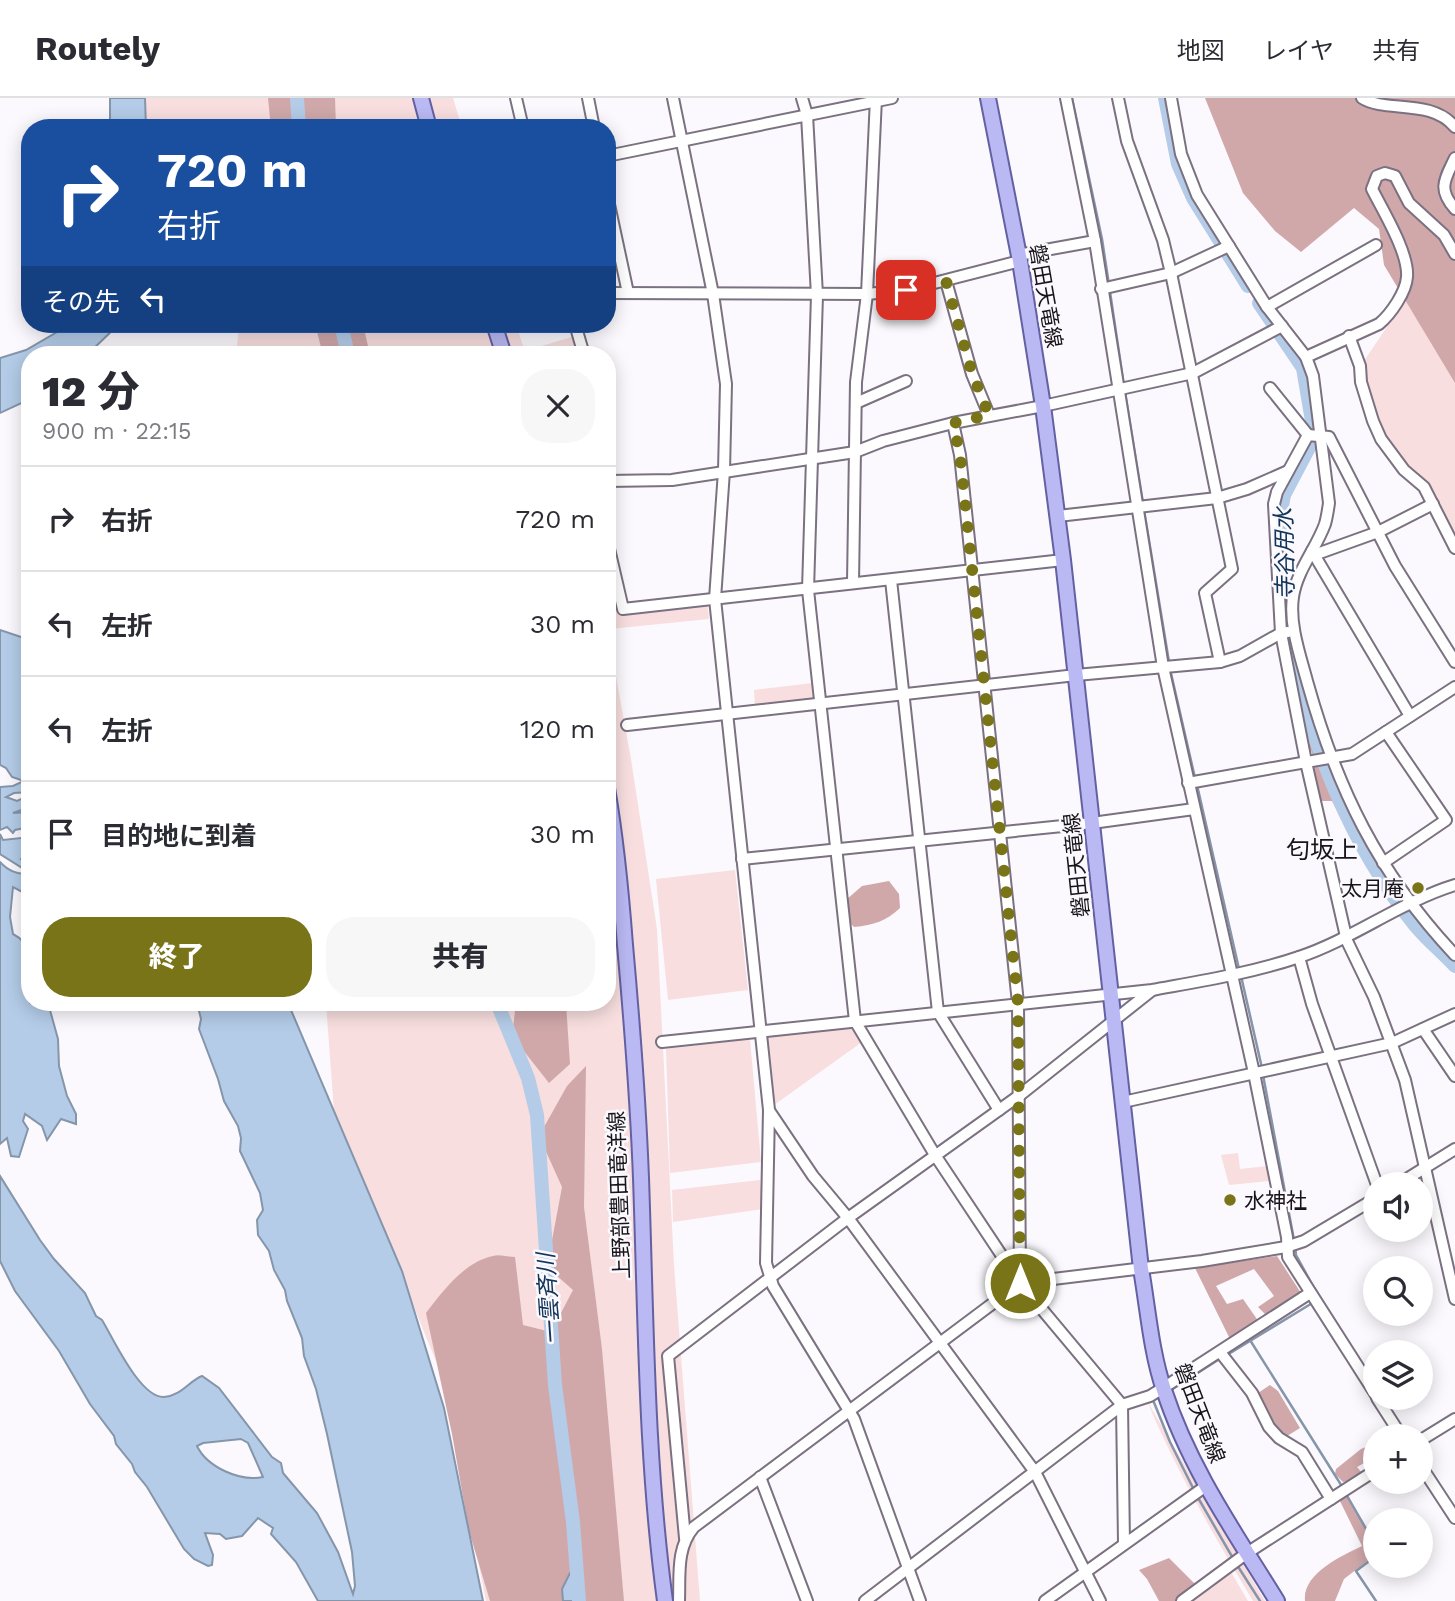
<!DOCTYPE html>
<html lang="ja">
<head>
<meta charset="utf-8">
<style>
	body { margin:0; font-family:"Work Sans","Noto Sans JP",sans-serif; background:#f7f7f7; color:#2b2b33; height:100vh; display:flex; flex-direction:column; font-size:26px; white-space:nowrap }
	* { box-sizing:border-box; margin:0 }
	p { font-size:23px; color:#7c7c81 }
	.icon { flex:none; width:38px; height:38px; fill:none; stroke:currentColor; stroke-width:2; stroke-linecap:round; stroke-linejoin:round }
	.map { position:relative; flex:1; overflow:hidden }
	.sheet { position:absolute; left:21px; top:248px; width:595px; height:665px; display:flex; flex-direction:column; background:#fff; border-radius:28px; box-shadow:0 4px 18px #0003 }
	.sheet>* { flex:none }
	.hud { position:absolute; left:21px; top:21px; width:595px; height:214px; border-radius:28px; box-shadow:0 4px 18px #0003; background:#1a4fa0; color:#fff; overflow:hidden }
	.buttons { position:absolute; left:1363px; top:1074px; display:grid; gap:14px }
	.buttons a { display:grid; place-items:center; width:70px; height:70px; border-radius:50%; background:#fff; box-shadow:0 4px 18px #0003; font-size:35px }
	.pin { position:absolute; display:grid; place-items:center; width:60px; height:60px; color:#fff; margin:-30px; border-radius:14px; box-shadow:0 4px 10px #0006 }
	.me { position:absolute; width:77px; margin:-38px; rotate:0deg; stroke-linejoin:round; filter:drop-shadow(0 0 5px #0008) }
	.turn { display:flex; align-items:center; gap:24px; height:147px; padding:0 21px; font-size:32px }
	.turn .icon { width:91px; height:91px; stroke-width:2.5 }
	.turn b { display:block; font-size:49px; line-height:60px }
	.then { display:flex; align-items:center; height:66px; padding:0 21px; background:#0003; gap:14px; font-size:26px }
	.round { display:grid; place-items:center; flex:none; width:74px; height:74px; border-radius:28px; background:#f7f7f7 }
	.headline { display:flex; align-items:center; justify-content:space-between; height:119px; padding:0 21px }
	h1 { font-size:42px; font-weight:800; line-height:52px }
	.cta { display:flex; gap:14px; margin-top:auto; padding:14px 21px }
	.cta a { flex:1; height:80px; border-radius:28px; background:#787417; color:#fff; font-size:28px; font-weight:800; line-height:80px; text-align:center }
	.cta a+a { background:#f7f7f7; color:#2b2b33 }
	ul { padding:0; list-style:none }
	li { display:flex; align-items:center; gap:21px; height:105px; padding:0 21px; border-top:2px solid #e1e1e2 }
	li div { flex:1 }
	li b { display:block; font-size:26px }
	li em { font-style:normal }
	header { display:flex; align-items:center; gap:42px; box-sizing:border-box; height:98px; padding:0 35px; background:#fff; border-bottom:2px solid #e1e1e2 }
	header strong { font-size:33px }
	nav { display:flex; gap:38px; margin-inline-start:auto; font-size:24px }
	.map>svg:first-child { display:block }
</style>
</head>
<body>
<header>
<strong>Routely</strong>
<nav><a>地図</a><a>レイヤ</a><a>共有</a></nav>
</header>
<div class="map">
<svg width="1455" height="1503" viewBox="0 0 1455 1503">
	<rect width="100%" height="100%" fill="#fbf9fd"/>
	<g fill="#f8dedf">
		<polygon points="145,0 453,0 462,30 147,30"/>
		<polygon points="1405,202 1455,283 1455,438 1387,349 1368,307 1364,263"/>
		<polygon points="239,226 516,226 526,257 236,257"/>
		<polygon points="575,238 583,257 530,257 528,252"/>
		<polygon points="707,502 709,521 610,531 609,513"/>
		<polygon points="607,529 631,661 657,831 674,1167 700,1503 486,1503 440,1273 334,1013 326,905 607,905"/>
		<polygon points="813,585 815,602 755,608 754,592"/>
		<polygon points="735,772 748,892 668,902 656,781"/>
		<polygon points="854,929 862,944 774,1007 767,938"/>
		<polygon points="750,941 761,1064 670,1075 666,951"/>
		<polygon points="1238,1055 1240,1071 1268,1068 1269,1083 1229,1087 1221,1057"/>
		<polygon points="760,1082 763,1111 673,1124 672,1092"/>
		<path d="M 1147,1303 L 1265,1503 L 1253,1503 C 1214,1438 1177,1374 1147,1303 Z"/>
		<polygon points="1228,1469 1248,1503 1182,1503"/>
	</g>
	<g fill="#d0a8aa">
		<polygon points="268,0 335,0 336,30 271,30"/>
		<polygon points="1205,0 1455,0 1455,285 1384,167 1379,131 1354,110 1301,154 1275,133 1243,95"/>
		<polygon points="315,226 363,226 370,257 323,257"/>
		<path d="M 1298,576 L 1326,657 L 1375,762 L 1367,769 L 1332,703 L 1317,703 L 1308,664 L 1314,660 L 1309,648 L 1310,640 C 1302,628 1305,620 1303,607 C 1301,597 1297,588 1293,579 Z"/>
		<path d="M 889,783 L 899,796 L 900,810 C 886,823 874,827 854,829 L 847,822 L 846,802 L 862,788 Z"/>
		<polygon points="516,905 566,905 570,966 549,985 512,938"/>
		<path d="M 586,968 L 584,1109 L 602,1251 L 624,1503 L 490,1503 L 469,1433 L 452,1336 L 426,1215 C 443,1193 464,1164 493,1158 C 499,1156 508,1159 515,1159 L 523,1227 L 551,1234 L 573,1192 L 547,1169 L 562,1089 L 539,1038 L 567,988 Z"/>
		<polygon points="1277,1158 1301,1195 1266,1217 1258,1209 1274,1198 1254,1171 1216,1188 1227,1206 1243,1201 1261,1227 1230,1241 1195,1170"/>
		<path d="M 1270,1287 L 1278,1293 L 1300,1330 L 1284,1340 C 1270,1334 1260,1311 1258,1295 Z"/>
		<polygon points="1371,1347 1375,1351 1375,1359 1357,1369 1362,1375 1350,1383 1343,1384 1335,1376 1336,1371 1361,1351"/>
		<path d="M 1346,1396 L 1375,1448 L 1375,1457 L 1344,1481 L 1335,1503 L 1305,1503 C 1302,1476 1341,1458 1362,1448 L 1339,1401 Z"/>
		<polygon points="1169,1460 1197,1488 1179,1503 1159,1503 1147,1481 1139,1472"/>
	</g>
	<g fill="#b4cce8" stroke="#8595aa" stroke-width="2" fill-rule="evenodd">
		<polygon points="110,0 145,0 146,30 110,30"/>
		<polygon points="65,226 119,226 87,257 30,257 30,301 0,315 0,260 26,252 57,234"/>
		<polygon points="0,532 30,542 30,694 14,695 6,699 17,703 30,697 30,709 13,715 30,714 24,722 30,721 30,729 15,732 13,735 7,729 0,732 0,689 13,688 24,683 12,679 6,670 0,667"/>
		<path d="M 0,736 L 3,742 L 30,739 L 30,761 L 20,761 L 30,763 L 30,798 L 13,789 L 10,819 L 13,836 C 38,848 30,881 30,905 L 48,905 L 58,941 L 59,968 L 67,998 L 76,1016 L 76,1026 L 61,1021 L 47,1042 L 42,1028 L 25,1016 L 23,1023 L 28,1031 L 19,1059 L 11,1058 L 7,1040 L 0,1046 L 0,764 C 7,772 19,778 30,775 L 0,756 Z"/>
		<path d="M 197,905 L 288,905 L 402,1173 L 444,1310 L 483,1503 L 318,1503 L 296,1464 L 271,1436 L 273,1430 L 258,1420 L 242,1438 L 226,1441 L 220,1436 L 205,1435 L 213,1457 L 212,1467 L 208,1468 L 194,1461 L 184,1451 L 147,1389 L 135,1374 L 132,1366 L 116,1346 L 114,1338 L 90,1306 L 59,1253 L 15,1193 L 0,1163 L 0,1078 L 40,1142 L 54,1161 L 85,1195 L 96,1218 L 102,1222 C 113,1240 140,1300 164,1299 C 181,1298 189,1283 202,1278 L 219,1290 L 272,1359 L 281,1365 L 283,1375 L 317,1415 L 338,1454 L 353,1496 L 355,1488 L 352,1454 L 327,1336 L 316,1291 L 304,1258 L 302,1240 L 287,1203 L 285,1192 L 274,1172 L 269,1153 L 258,1137 L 257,1122 L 263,1112 L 260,1095 L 240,1053 L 241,1040 L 238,1028 L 224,1003 L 218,981 L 199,931 L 201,921 ZM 241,1341 L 248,1345 L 263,1379 C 240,1384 207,1369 197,1348 L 203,1345 Z"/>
		<path d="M 570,1475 C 579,1481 581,1493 583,1503 L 563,1503 L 562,1491 Z"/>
	</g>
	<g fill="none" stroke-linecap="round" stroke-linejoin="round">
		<g stroke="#8595aa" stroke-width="2.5">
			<polyline points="1072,0 1102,141 1109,187"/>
			<polyline points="1110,194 1124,288"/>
			<polyline points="1125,294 1143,405"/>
			<polyline points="1144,412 1169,564"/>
			<polyline points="1170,571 1195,680"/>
			<polyline points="1197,687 1239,871"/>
			<polyline points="1241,878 1262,970"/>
			<polyline points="1263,977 1294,1142"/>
			<polyline points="1295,1149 1296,1157 1320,1201"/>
			<polyline points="1250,1242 1343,1390"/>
			<polyline points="1227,1257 1314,1204"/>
			<polyline points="1171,1292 1221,1260"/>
			<polyline points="1162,1297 1153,1302 1170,1344 1194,1392"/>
			<polyline points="1346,1396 1376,1448"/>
			<polyline points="1197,1398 1234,1462"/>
			<polyline points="1376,1458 1356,1473 1376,1503"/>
			<polyline points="1237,1467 1260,1503"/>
		</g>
		<g stroke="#b4cce8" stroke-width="14">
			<polyline points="297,0 299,30"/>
			<polyline points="1165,0 1178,66 1193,100 1248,188"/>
			<path d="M 1259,205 L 1303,270 L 1312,323 L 1313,342 L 1284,397 L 1281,414 C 1282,457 1281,504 1290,547 C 1311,646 1350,747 1414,826 C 1426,841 1442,854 1455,868"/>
			<polyline points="341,226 348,257"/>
			<polyline points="497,905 528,980 537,1017 555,1287 573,1424 579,1503"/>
		</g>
		<g stroke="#7b7181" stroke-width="14">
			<g id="minor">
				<polyline points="516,0 523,30"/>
				<polyline points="588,0 594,30"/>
				<polyline points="673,0 713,196 726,286 724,373 715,501 769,1012 766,1165 773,1188 854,1321 920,1503"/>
				<polyline points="802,0 807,17 817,197 808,492 855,923 935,1057 1020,1185 1122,1307 1124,1445"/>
				<polyline points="1066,0 1095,143 1163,569 1254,975 1287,1139 1288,1159 1376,1297"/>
				<polyline points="1118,0 1127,43 1163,142 1171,175 1232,471 1205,495 1220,564"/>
				<path d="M 1171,0 L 1181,56 L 1197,97 L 1267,209 L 1306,259 L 1313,278 L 1329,405 C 1328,412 1327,419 1325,426 C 1316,451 1297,472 1293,499 C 1289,526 1300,557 1307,583 C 1337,691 1378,775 1455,857"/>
				<path d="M 1362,0 C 1385,15 1431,0 1455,29"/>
				<polyline points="607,58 892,0"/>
				<path d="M 1455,60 C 1445,81 1437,91 1455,111"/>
				<polyline points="607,97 628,195"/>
				<polyline points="1018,157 1095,143"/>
				<polyline points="946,183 972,276 989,317"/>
				<polyline points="1101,191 1171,175 1229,148"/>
				<polyline points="607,195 867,196 907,192 1020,163"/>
				<polyline points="1267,209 1376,147"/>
				<polyline points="575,226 584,257"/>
				<polyline points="1349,238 1360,268 1361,284 1373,323 1381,341 1404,372 1424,389 1455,450"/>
				<path d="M 1306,259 L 1379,226 C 1391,216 1406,194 1407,179 C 1409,155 1383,113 1372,91 L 1377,78 L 1385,75 L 1395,78 L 1409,105 L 1444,137 L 1455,156"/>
				<polyline points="1270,290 1308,337"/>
				<polyline points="856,305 906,283"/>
				<polyline points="953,325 960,357 1018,905 1020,1185"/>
				<polyline points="607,383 672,382 855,354 883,343 953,325 1043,308 1193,275 1282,228"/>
				<polyline points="1058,418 1217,400 1247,391 1288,373"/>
				<path d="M 607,442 L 623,511 C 770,495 916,478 1063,462"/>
				<polyline points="1312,453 1410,618"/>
				<polyline points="1314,457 1378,434 1433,406"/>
				<polyline points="891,482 938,914 999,1012"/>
				<polyline points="853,485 856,284 867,196 876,0"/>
				<polyline points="1455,564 1395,468 1329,339 1308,337 1277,394 1274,406 1281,535 1306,664 1347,843 1374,899 1405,982 1455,1201"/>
				<polyline points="627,627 1076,577 1220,564 1240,558 1281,535 1288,534"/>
				<polyline points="1188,685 1352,656 1455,589"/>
				<polyline points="742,761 1092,725 1194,711"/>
				<polyline points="1383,765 1446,722 1386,634"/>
				<polyline points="1299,859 1312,906 1377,1087"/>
				<polyline points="1423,931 1455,978"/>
				<path d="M 662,944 L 1152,892 C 1201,883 1252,875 1299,859 C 1353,841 1400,804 1455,787"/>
				<polyline points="1123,1004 1392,945 1455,916"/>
				<polyline points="770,1014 813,1078 848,1120 1035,1374 1100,1503"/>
				<polyline points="1397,1087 1455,1051"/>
				<polyline points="1220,1254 1252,1295 1269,1329 1279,1340 1302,1354 1331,1401"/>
				<polyline points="1377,1300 1402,1339"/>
				<polyline points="1421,1342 1455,1321"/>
				<polyline points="1421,1368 1455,1420"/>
				<polyline points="760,1379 807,1503"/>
				<polyline points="685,1440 668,1258 848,1120 1020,997 1151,893"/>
				<path d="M 679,1503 C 680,1477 676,1450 694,1429 L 1020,1185 L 1202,1163 L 1286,1149 L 1304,1143 L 1376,1100"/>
				<polyline points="865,1503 1122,1307 1150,1298 1163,1290 1310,1195"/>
				<polyline points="1045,1503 1206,1388"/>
				<polyline points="1182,1503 1247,1455 1376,1372"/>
			</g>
		</g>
		<g stroke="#6361a2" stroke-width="18">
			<g id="major">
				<polyline points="421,0 429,30"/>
				<path d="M 988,0 L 1020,163 L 1043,308 L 1063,462 L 1141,1171 C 1148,1211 1151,1254 1164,1292 C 1189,1369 1235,1435 1277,1503"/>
				<polyline points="494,226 504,257"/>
				<path d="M 607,690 C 616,742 621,794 625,847 C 632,925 638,1002 641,1080 C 646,1222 646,1362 665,1503"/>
			</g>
		</g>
		<use href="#minor" stroke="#fff" stroke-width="10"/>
		<use href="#major" stroke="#bab9f4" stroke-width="14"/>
	</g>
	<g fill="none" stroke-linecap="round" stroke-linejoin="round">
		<polyline stroke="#787417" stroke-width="12" stroke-dasharray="0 21.6" points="906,192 946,183 972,275 989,317 953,325 960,357 1018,905 1020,1185"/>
	</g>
	<g fill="#787417" stroke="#fbf9fd" stroke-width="2.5">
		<circle cx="1418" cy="790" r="7"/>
		<circle cx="1230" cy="1102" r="7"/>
	</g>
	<g text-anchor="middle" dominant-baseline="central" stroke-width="5" stroke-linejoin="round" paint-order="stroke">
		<g font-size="21" fill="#18141a" stroke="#fbf9fd">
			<text transform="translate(1046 198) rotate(80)">磐田天竜線</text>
			<text transform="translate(1076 767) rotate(-96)">磐田天竜線</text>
			<text transform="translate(619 1097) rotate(-92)">上野部豊田竜洋線</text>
			<text transform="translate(1200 1315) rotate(69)">磐田天竜線</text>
		</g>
		<g font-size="21" fill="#18141a" stroke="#fbf9fd" text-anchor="end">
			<text x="1404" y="790">太月庵</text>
			<text x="1244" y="1102" text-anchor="start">水神社</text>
		</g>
		<g font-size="23" font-style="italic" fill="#12355a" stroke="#fbf9fd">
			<text transform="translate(1285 456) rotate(-91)">寺谷用水</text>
			<text transform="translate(549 1201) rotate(-94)">一雲斉川</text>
		</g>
		<g font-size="24" fill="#18141a" stroke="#fbf9fd">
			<text x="1322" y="752">匂坂上</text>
		</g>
	</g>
</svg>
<div class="buttons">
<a><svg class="icon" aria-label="sound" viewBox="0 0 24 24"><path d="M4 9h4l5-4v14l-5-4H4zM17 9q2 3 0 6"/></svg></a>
<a><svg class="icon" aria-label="search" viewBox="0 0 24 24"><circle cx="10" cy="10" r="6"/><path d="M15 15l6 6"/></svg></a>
<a><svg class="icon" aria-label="layers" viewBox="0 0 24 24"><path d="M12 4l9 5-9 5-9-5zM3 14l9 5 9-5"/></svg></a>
<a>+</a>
<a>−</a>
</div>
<div class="pin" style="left:906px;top:192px;background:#d93025"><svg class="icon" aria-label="arrive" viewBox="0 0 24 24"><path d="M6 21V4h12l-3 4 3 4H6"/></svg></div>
<svg class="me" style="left:1020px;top:1185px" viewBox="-20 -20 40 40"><circle r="17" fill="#787417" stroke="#fff" stroke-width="3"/><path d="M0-11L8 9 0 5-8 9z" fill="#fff"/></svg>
<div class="hud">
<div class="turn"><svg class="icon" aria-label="right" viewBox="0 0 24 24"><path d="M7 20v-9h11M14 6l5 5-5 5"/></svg><div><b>720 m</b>右折</div></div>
<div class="then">その先<svg class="icon" aria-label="left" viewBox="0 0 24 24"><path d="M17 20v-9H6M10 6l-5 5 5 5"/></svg></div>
</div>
<section class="sheet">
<div class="headline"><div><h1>12 分</h1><p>900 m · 22:15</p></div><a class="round"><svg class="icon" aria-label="close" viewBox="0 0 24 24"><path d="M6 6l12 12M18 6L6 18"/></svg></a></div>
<ul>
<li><svg class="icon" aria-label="right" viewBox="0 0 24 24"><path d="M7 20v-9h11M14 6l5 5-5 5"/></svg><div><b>右折</b></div><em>720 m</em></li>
<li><svg class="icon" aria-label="left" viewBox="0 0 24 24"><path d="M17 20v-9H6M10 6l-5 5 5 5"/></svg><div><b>左折</b></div><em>30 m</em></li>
<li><svg class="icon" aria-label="left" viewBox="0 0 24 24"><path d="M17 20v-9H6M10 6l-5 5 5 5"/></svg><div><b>左折</b></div><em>120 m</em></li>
<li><svg class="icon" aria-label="arrive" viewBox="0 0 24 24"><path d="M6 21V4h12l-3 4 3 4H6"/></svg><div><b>目的地に到着</b></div><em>30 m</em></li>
</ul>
<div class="cta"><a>終了</a><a>共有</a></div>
</section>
</div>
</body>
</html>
